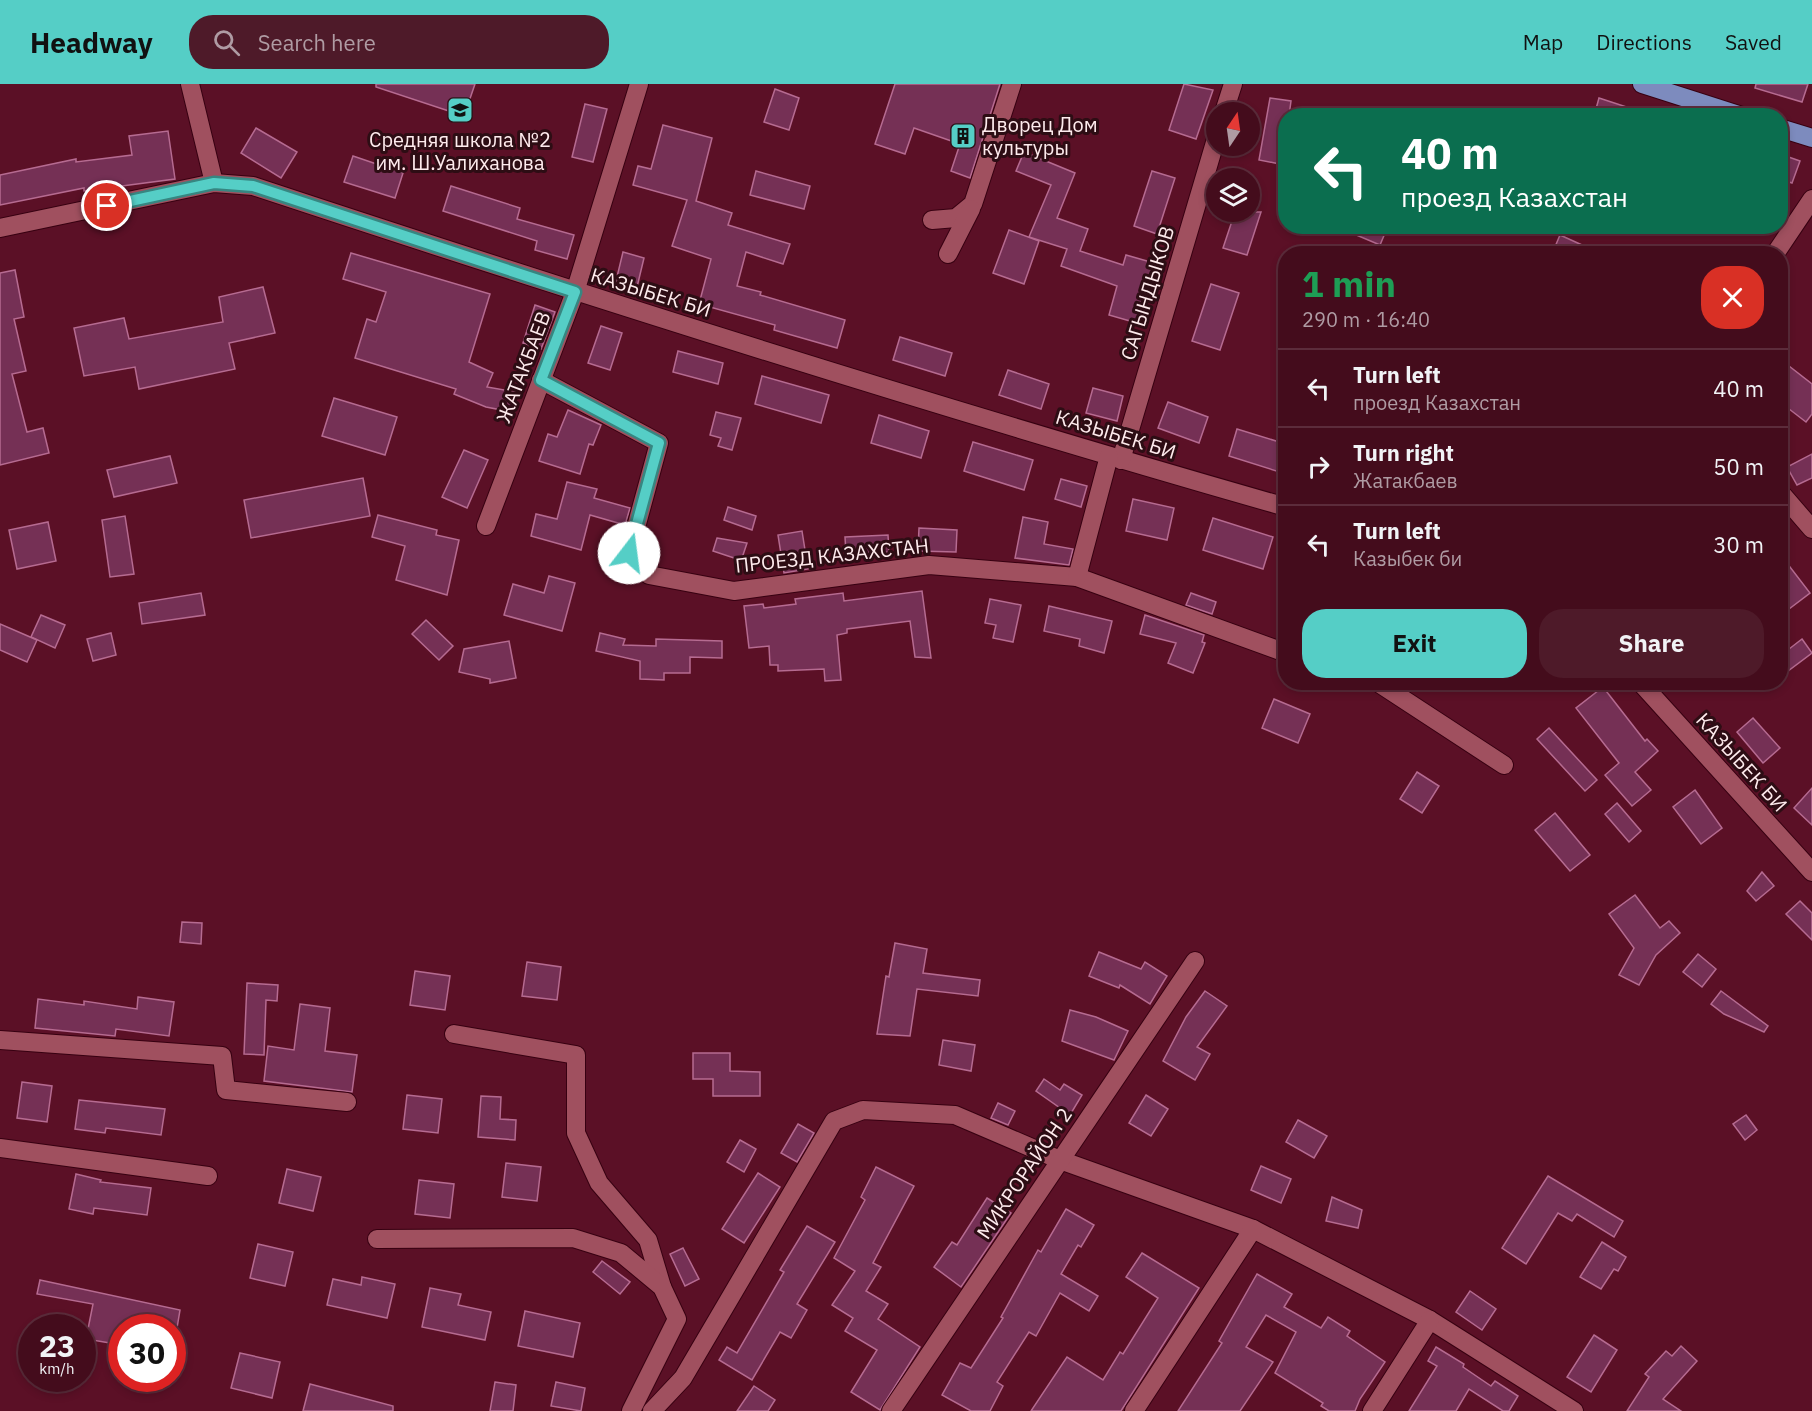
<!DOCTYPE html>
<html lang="en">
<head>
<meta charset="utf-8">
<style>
	body { margin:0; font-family:"IBM Plex Sans",sans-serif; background:#4e1a29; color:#f1f3f6; height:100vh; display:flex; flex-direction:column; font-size:22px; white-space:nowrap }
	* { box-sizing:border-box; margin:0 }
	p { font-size:20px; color:#af9ba3 }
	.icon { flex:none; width:33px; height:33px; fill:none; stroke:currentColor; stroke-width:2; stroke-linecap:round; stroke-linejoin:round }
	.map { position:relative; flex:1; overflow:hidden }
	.details { position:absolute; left:1278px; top:162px; width:510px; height:444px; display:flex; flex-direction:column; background:#440c1c; border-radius:24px; box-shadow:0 3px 9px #0003,0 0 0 2px #5c2c3b }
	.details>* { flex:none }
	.top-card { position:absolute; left:1278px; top:24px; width:510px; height:126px; border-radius:24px; box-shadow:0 3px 9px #0003,0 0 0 2px #5c2c3b; background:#0b6e4f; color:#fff; overflow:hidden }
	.needle { width:39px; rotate:13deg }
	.controls { position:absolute; left:1206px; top:18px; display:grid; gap:12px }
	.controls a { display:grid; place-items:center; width:54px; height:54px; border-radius:50%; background:#440c1c; box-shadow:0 3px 9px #0003,0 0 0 2px #5c2c3b; font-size:30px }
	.speed { position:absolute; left:18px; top:1230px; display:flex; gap:12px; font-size:30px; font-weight:700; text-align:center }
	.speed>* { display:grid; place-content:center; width:78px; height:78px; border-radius:50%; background:#440c1c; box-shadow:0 3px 9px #0003,0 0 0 2px #5c2c3b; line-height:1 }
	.speed small { font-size:15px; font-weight:400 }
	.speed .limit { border:9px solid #d22; background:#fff; color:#111 }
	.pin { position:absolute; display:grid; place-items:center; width:51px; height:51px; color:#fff; margin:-26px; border:3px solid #fff; border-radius:50%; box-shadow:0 2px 6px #0007 }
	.me { position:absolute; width:66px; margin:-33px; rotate:15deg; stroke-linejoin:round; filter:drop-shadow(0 0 4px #0008) }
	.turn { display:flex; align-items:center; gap:21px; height:126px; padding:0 24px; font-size:27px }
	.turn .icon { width:78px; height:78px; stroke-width:2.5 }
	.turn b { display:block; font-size:42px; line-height:51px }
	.round { display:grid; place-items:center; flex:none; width:63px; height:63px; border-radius:24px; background:#4e1a29 }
	.overview { display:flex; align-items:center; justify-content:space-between; height:102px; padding:0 24px }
	h1 { font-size:36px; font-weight:700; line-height:45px; color:#1e9e55 }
	.action { display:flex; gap:12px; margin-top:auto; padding:12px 24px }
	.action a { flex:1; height:69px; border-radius:24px; background:#55cec6; color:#111; font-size:24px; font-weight:700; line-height:69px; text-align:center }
	.action a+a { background:#4e1a29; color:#f1f3f6 }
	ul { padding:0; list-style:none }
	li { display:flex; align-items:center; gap:18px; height:78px; padding:0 24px; border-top:2px solid #5c2c3b }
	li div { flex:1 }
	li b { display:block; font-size:22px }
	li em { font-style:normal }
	header { display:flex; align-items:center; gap:36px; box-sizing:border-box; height:84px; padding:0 30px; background:#55cec6; color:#111 }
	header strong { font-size:28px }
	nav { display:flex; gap:33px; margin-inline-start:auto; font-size:21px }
	.search { width:420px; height:54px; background:#4e1a29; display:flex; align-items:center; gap:15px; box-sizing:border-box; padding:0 21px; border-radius:24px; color:#af9ba3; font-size:22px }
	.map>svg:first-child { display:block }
</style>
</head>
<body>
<header>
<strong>Headway</strong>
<div class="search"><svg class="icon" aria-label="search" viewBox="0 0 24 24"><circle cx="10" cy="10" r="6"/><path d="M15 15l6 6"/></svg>Search here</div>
<nav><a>Map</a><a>Directions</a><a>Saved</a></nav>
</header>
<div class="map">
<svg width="1812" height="1327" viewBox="0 0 1812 1327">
	<rect width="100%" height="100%" fill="#5b1026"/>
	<g fill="#753055" stroke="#b66b91" stroke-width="1.5">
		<polygon points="376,0 475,0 464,32 376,3"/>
		<polygon points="895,0 1000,0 970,94 951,87 960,60 914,44 905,70 875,60"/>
		<polygon points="1184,0 1213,6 1196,55 1169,46"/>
		<polygon points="1756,0 1808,0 1802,18 1755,4"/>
		<polygon points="775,5 799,14 789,46 764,38"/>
		<polygon points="1270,14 1291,17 1289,32 1286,32 1280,80 1259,76"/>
		<polygon points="1599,14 1642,28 1642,32 1594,32"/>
		<polygon points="585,20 607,25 593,78 572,73"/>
		<polygon points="663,41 712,54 696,117 732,129 728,141 790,160 783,180 746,168 737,202 761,208 760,211 845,236 837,264 774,246 775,241 699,220 711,175 672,162 687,116 633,101 638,82 651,85"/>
		<polygon points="256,44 297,68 281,94 241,69"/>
		<polygon points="168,47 175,95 84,107 84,104 0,121 0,91 76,75 76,78 132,71 129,52"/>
		<polygon points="1024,68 1075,89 1057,134 1088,145 1080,167 1123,181 1126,171 1154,179 1137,239 1109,231 1117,202 1061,182 1067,165 1029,153 1051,101 1016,87"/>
		<polygon points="1780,70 1800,77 1792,99 1780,95"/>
		<polygon points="353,72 403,89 395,114 344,98"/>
		<polygon points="756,87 810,102 804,125 750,111"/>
		<polygon points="1152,87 1175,94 1157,150 1134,142"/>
		<polygon points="451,102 520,124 517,135 574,151 567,175 535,166 537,157 443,127"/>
		<polygon points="1235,128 1261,128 1247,171 1223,164"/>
		<polygon points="1335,142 1388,142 1380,161"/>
		<polygon points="1009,146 1039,157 1024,200 993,189"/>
		<polygon points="1560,151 1602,170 1552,170"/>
		<polygon points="623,168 644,174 637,203 616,197"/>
		<polygon points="351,169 490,210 469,278 493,289 487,303 515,308 512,328 486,323 454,310 456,305 355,274 367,235 376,238 386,208 343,195"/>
		<polygon points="15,186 24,233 14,235 26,287 12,290 27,348 43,344 49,369 0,381 0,189"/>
		<polygon points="1211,200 1239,209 1220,266 1192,257"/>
		<polygon points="263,203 275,249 229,259 235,285 139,305 135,283 84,292 74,244 124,234 129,255 223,238 219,213"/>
		<polygon points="535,221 555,228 541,265 523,259"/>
		<polygon points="601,242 622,249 610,286 588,279"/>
		<polygon points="900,253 952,269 945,292 893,276"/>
		<polygon points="678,267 723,279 718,300 673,288"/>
		<polygon points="1780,275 1812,300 1812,330 1806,338 1780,318"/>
		<polygon points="1008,286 1049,300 1041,325 999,311"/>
		<polygon points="762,292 829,311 821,339 755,320"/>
		<polygon points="1093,304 1123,312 1117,337 1086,329"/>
		<polygon points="334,314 397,333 385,371 322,352"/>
		<polygon points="1168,318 1208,333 1199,359 1158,344"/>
		<polygon points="568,326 601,341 593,361 589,360 580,390 539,377 548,350 557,353"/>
		<polygon points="716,328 741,334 732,366 718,362 721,354 710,351"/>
		<polygon points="879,331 929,347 921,374 871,359"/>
		<polygon points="1237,345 1286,360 1286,390 1229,372"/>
		<polygon points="973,358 1033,376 1024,406 964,387"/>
		<polygon points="464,366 488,376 467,424 442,413"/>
		<polygon points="1812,370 1812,394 1797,401 1787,383"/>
		<polygon points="170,372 177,399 114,413 107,386"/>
		<polygon points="363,394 370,432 251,454 244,416"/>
		<polygon points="1061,395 1087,402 1081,423 1055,415"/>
		<polygon points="567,398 597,405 594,414 630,424 625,441 590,431 581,466 531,452 536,430 557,435"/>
		<polygon points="1133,415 1174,424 1167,456 1126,447"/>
		<polygon points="728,423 756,432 752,446 724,436"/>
		<polygon points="378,431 437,446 436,451 459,456 447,511 396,496 405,462 372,453"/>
		<polygon points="125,432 134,490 110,493 102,436"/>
		<polygon points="1023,433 1048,438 1044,460 1073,465 1069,481 1015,474"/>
		<polygon points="1213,434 1273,453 1263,485 1203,466"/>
		<polygon points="48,438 56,477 17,485 9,446"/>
		<polygon points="919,444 957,446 956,468 918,467"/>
		<polygon points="802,447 808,485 784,489 778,451"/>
		<polygon points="888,451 889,468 846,470 845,453"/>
		<polygon points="717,454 747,459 742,474 734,474 713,467"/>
		<polygon points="1780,470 1810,509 1789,525 1780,514"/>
		<polygon points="549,492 575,499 562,547 504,531 513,500 544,509"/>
		<polygon points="922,507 931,574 915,573 910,537 847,545 847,549 837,551 841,596 825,597 824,585 778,587 778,581 770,581 769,562 749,564 744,522 763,520 764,524 796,520 795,515 843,509 844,517"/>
		<polygon points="201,509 205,531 142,540 139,519"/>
		<polygon points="1191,509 1216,518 1212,530 1186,521"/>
		<polygon points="990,515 1021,521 1013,558 993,554 996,541 985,539"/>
		<polygon points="1049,522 1112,537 1104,569 1079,562 1080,555 1044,547"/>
		<polygon points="41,531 65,541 55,564 31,553"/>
		<polygon points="1145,531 1204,551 1202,558 1205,559 1193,589 1168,579 1176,559 1140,550"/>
		<polygon points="426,536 453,562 439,576 412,550"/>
		<polygon points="0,540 37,556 27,578 0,566"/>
		<polygon points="111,549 116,571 93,577 87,555"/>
		<polygon points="600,549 625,555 623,561 656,562 656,555 722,557 722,574 690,573 690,589 664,589 664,596 640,595 640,577 596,567"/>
		<polygon points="1802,555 1812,569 1780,593 1780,572"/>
		<polygon points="509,557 516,594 490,599 490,595 459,588 464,565"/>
		<polygon points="1603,603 1645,657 1647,655 1658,667 1635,688 1651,706 1632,722 1605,691 1619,679 1576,624"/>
		<polygon points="1274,615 1310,630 1298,659 1262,644"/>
		<polygon points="1753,634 1780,664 1763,679 1737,648"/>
		<polygon points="1549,644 1597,696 1585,707 1537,655"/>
		<polygon points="1417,688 1439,702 1422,729 1400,715"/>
		<polygon points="1812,704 1812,741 1794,724"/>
		<polygon points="1695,706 1722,744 1701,760 1673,723"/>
		<polygon points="1617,719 1641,747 1629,758 1605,730"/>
		<polygon points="1555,729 1590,771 1570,787 1535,746"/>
		<polygon points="1762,788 1774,802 1756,817 1747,807"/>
		<polygon points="1635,811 1660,844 1669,837 1680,849 1656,871 1639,901 1619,891 1634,864 1609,830"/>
		<polygon points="1800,817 1812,829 1812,856 1786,830"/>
		<polygon points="182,838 202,839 201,860 180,858"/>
		<polygon points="895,859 927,865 923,889 980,896 978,912 917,905 910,952 877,950 886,892 889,893"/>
		<polygon points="1099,868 1141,885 1145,878 1167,892 1150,920 1120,901 1119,904 1089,892"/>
		<polygon points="1698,870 1716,885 1702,903 1683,888"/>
		<polygon points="527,878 561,883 557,916 522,912"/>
		<polygon points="415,887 450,892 445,926 410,921"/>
		<polygon points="247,899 278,901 277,917 266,916 264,971 244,970"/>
		<polygon points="1205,907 1227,922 1197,963 1210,970 1195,996 1163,977 1186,933"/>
		<polygon points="1721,907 1768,942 1764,948 1724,930 1711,920"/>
		<polygon points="138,913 174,918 169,952 116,945 115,952 35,944 38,915 84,921 84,917 137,925"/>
		<polygon points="300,920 330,924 325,967 357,971 352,1008 264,997 268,962 294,966"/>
		<polygon points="1070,926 1096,933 1128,947 1114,976 1062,957"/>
		<polygon points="943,956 975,961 971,987 939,981"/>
		<polygon points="693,969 730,969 730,987 760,988 760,1012 713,1012 713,995 693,995"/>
		<polygon points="1044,995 1060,1006 1064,1000 1082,1011 1070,1031 1036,1007"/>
		<polygon points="22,998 52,1002 47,1038 17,1034"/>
		<polygon points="407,1011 442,1015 438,1049 403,1045"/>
		<polygon points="1146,1011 1168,1025 1151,1052 1129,1039"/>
		<polygon points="481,1012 501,1013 500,1035 516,1036 515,1056 478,1053"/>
		<polygon points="79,1016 165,1025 161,1051 106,1044 105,1049 75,1045"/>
		<polygon points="998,1019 1015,1027 1008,1041 991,1034"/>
		<polygon points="1746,1031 1757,1046 1745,1056 1733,1040"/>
		<polygon points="1298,1036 1327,1052 1314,1074 1286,1058"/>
		<polygon points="798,1040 814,1049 797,1078 781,1069"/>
		<polygon points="740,1056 756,1065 744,1088 727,1078"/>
		<polygon points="506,1079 541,1083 537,1117 502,1113"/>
		<polygon points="1261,1082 1291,1095 1281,1119 1251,1106"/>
		<polygon points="876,1083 914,1102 873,1179 881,1183 866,1207 888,1220 878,1235 920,1263 880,1326 851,1308 877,1266 845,1247 853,1234 832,1221 855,1187 834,1174 865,1116 861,1113"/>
		<polygon points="287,1085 321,1093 313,1127 279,1119"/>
		<polygon points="758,1089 780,1103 744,1159 722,1145"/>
		<polygon points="76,1090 101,1096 100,1098 151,1104 147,1131 94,1124 93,1130 69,1125"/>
		<polygon points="1548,1092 1623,1137 1614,1153 1577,1130 1572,1137 1558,1129 1526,1180 1502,1164"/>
		<polygon points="419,1096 454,1100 450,1134 415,1130"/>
		<polygon points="1332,1113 1362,1126 1358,1144 1326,1137"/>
		<polygon points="987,1114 1011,1129 961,1203 934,1183 952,1158 957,1161"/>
		<polygon points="1066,1125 1094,1141 1081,1163 1078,1161 1061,1190 1098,1212 1089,1227 1060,1209 1036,1252 1029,1248 997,1298 1003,1302 990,1327 971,1327 942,1311 960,1279 971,1284 1003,1234 1001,1233 1038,1166 1041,1168"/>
		<polygon points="807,1142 835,1158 797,1220 807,1226 791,1254 780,1248 752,1296 719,1276 727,1263 737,1269 784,1188 780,1186"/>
		<polygon points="1602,1158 1626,1173 1618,1187 1614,1185 1601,1205 1580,1193"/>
		<polygon points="258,1160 293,1168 285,1202 250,1194"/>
		<polygon points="683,1164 699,1195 685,1202 670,1170"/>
		<polygon points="1142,1169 1199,1204 1121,1327 1031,1327 1067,1273 1103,1296 1120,1268 1123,1270 1158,1214 1126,1193"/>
		<polygon points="602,1177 630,1198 620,1210 593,1188"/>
		<polygon points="1257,1190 1292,1210 1284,1223 1321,1244 1328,1233 1350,1247 1347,1252 1385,1278 1360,1315 1355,1327 1329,1327 1321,1322 1323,1319 1275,1289 1296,1248 1266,1231 1246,1263 1273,1278 1240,1327 1178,1327 1222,1259 1219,1257"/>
		<polygon points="362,1193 395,1200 387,1234 327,1221 333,1195 361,1201"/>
		<polygon points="40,1196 180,1226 177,1244 122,1244 122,1261 86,1255 93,1220 37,1210"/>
		<polygon points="430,1204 461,1210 458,1221 491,1228 485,1256 422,1243"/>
		<polygon points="1470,1207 1496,1225 1482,1246 1456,1228"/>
		<polygon points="525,1227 580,1239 573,1273 518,1262"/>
		<polygon points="1594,1251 1617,1266 1591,1308 1567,1293"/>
		<polygon points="1681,1262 1697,1277 1663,1315 1681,1327 1627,1327 1649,1293 1645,1290 1666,1267 1672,1272"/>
		<polygon points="1436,1263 1464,1280 1463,1283 1491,1302 1495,1297 1518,1312 1509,1327 1503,1327 1469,1305 1456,1327 1409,1327 1437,1282 1428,1277"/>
		<polygon points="240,1269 280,1278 272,1314 231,1304"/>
		<polygon points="495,1298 516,1301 513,1327 490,1327"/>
		<polygon points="556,1298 585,1304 581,1327 551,1322"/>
		<polygon points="310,1300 393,1322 393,1327 303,1327"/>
		<polygon points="754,1302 775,1316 768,1327 737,1327"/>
	</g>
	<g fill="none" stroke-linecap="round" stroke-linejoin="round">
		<g stroke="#370011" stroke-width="20">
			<g id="minor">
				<polyline points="190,0 214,99"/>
				<polyline points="1224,28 1233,0"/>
				<polyline points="932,136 956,134 973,120 1012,0"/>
				<path d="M 0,144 L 214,99 L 253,102 C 595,215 939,324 1286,423"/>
				<polyline points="948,170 971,125"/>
				<polyline points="1775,170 1812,115"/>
				<polyline points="541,296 659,359 629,469 649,491 734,507 929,481 1077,493 1286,569"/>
				<polyline points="1121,376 1216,55"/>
				<polyline points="1780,408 1812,445"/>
				<polyline points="486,442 575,208 639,0"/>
				<polyline points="1077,493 1109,372"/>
				<polyline points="1377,598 1504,681"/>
				<polyline points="1640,598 1812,788"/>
				<polyline points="454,950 576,971 576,1049 599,1099 648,1156 662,1203"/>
				<polyline points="0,956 222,972 226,1006 347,1018"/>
				<polyline points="0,1064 208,1092"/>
				<polyline points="377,1155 573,1154 621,1169 662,1203 677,1235 631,1327"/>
				<polyline points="652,1327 683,1294 834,1037 863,1026 955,1031 1060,1076 1253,1145 1430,1236 1574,1327"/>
				<polyline points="891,1327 1195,877"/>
				<polyline points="1134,1327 1253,1145"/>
				<polyline points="1372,1327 1430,1236"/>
			</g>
		</g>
		<g stroke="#370011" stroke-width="20">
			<g id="major">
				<polyline points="1642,0 1742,32"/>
				<polyline points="1780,44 1812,54"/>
			</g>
		</g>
		<use href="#minor" stroke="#a0505f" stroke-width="18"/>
		<use href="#major" stroke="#7d8bbe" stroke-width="18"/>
	</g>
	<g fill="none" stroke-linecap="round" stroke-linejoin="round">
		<g stroke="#378681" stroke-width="15">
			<polyline id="route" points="107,122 214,99 253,102 575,208 541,296 659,359 629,469"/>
		</g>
		<use href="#route" stroke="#55cec6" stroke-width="10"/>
	</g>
	<defs>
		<g id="school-square" transform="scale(1.35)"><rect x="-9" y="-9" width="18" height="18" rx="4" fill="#55cec6" stroke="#2d0d14"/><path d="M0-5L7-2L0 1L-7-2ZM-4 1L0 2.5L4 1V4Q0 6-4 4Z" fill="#111"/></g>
		<g id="building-square" transform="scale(1.35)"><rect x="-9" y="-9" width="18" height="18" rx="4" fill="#55cec6" stroke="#2d0d14"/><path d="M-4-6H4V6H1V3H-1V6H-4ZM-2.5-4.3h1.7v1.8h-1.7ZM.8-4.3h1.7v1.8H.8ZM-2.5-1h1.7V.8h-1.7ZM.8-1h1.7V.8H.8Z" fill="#111"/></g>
	</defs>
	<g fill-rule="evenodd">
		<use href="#school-square" x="460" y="26"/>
		<use href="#building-square" x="963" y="52"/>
	</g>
	<g text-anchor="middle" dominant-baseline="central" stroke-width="6" stroke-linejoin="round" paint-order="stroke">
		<g font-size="20" fill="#feebed" stroke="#2d0d14" text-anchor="start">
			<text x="982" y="40">Дворец Дом<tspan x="982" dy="23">культуры</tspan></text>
			<text x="460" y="55" text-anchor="middle">Средняя школа №2<tspan x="460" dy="23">им. Ш.Уалиханова</tspan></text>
		</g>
		<g font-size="20" fill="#feebed" stroke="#2d0d14">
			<text transform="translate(651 208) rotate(17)">КАЗЫБЕК БИ</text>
			<text transform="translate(1147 209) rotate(-73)">САГЫНДЫКОВ</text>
			<text transform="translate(523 283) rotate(-69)">ЖАТАКБАЕВ</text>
			<text transform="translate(1116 350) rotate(17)">КАЗЫБЕК БИ</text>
			<text transform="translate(832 471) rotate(-6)">ПРОЕЗД КАЗАХСТАН</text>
			<text transform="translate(1742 678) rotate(48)">КАЗЫБЕК БИ</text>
			<text transform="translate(1024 1089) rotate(-56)">МИКРОРАЙОН 2</text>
		</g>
	</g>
</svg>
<div class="controls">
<a><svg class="needle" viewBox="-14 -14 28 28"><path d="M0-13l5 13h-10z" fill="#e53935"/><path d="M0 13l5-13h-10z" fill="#af9ba3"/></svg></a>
<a><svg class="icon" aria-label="layers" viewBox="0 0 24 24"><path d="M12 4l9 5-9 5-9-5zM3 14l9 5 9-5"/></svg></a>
</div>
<div class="speed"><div>23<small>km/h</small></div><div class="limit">30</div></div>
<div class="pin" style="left:107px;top:122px;background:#d93025"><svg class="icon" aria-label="arrive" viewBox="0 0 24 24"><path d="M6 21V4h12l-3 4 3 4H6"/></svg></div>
<svg class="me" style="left:629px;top:469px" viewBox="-20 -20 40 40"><circle r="19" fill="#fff"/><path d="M0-13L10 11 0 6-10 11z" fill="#55cec6"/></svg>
<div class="top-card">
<div class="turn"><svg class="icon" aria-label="left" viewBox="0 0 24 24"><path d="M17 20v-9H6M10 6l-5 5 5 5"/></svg><div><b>40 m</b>проезд Казахстан</div></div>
</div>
<section class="details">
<div class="overview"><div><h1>1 min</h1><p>290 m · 16:40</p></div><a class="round" style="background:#d93025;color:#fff"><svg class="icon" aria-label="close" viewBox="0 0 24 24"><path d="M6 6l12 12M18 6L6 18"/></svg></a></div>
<ul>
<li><svg class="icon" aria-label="left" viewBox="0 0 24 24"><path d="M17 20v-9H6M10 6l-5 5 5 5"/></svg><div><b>Turn left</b><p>проезд Казахстан</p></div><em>40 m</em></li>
<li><svg class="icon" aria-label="right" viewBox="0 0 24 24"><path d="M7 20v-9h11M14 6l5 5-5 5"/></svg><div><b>Turn right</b><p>Жатакбаев</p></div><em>50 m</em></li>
<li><svg class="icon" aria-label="left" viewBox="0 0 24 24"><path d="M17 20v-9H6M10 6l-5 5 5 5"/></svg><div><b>Turn left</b><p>Казыбек би</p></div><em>30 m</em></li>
</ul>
<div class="action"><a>Exit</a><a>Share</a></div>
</section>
</div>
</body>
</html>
